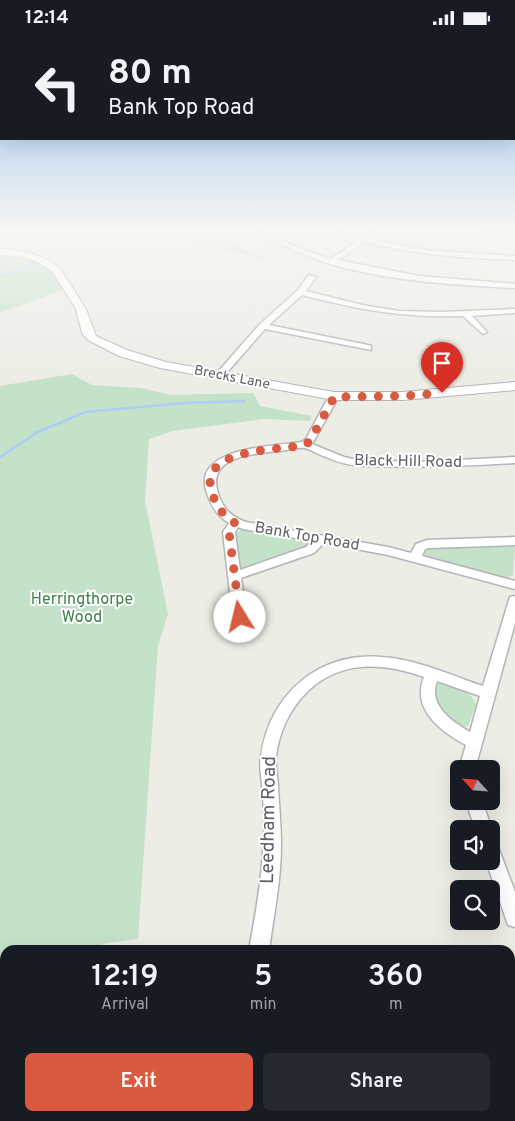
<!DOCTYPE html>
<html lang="en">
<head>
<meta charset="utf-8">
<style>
	body { margin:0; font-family:Overpass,sans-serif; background:#242831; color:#f1f3f6; height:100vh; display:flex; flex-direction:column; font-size:19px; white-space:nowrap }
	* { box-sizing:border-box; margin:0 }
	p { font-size:16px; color:#9ea1a6 }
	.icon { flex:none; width:28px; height:28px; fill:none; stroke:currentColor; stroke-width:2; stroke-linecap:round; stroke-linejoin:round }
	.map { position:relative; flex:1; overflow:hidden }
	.drawer { position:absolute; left:0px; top:910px; width:515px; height:176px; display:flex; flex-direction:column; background:#171b24; border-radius:15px 15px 0 0; box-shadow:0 5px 20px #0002 }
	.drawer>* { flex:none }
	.banner { position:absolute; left:0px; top:0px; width:515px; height:105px; box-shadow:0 5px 20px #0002; background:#171b24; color:#f1f3f6; overflow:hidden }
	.needle { width:32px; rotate:296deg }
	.buttons { position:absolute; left:450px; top:725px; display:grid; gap:10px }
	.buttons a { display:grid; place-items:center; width:50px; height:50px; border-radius:8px; background:#171b24; box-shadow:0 5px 20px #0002; font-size:25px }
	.pin { position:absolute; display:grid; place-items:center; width:42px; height:42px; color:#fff; margin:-51px -21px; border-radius:50% 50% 50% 0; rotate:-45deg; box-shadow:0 0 5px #0007 }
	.pin .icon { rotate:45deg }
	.me { position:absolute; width:55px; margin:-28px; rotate:351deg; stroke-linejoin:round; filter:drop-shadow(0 0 4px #0008) }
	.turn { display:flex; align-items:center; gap:18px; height:105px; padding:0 25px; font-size:22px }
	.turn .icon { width:65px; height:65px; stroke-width:2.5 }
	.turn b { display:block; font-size:35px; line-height:42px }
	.eta { display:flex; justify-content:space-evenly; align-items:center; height:85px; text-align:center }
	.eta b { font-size:30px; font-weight:600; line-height:35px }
	.action { display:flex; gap:10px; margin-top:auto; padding:10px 25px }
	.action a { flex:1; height:58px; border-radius:8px; background:#d85b40; color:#fff; font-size:20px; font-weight:600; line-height:58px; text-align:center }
	.action a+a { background:#242831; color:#f1f3f6 }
	.status { display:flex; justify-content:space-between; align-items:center; height:35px; padding:0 25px; background:#171b24; direction:ltr }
	.status svg { height:14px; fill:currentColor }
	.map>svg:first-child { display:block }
</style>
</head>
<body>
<div class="status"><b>12:14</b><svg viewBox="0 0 49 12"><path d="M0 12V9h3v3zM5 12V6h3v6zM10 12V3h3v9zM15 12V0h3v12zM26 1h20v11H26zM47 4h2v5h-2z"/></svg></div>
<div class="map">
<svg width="515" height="1086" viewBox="0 0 515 1086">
	<rect width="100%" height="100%" fill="#edece5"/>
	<g fill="#c4e2c7">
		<polygon points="188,197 211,197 271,227 178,202"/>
		<path d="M 0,218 C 17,221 41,222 54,236 C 58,240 61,248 64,254 L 0,278 Z"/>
		<polygon points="72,339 92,350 141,353 171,360 253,358 260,371 312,381 309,386 263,384 173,396 149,404 145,466 168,579 158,610 138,904 106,908 88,915 5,915 5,950 0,952 0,351"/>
		<polygon points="242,493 308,505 311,509 310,512 247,534 238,532 235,500"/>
		<polygon points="515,510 513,540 506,543 429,522 423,518 424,513 429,511"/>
		<path d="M 439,648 C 452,647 472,656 476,670 L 468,691 L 462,693 C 446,687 437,672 433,656 Z"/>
	</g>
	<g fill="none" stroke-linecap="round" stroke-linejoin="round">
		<polyline stroke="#accef6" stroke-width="2" points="0,242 34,228"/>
		<polyline stroke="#accef6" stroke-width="2.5" points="0,422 36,398 85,377 184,368 245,366"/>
		<g stroke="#b2b4b8" stroke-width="3">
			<g id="street">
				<path d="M 260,197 L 266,197 L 296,212 L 331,224 L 359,205 L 338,197 L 346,197 L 363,202 L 370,197 L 376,197 L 369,204 L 426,215 L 515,221 L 515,225 C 465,223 414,220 365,207 L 338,225 L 419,241 L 515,249 L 515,253 C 453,250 389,246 330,229 C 308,222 284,211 263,201 Z"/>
				<polygon points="478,197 515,197 515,201 481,199"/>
				<path d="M 309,240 L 316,242 L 306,256 L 362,270 L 399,276 L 442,277 L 515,274 L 515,278 L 472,281 L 487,297 L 483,299 L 463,281 C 403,283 361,275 302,260 L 269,290 L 368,310 L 371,311 L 371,315 L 265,294 L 223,342 L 217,342 L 217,338 L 260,289 L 298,255 Z"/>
				<path d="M 334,358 L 339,361 L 312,409 L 344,422 L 357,425 L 419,427 L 515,422 L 515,428 C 465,431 416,433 366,431 C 352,431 339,428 326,422 C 319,420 312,415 305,413 C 297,412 286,416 278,416 C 250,419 204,422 219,461 C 224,475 232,482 246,487 L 388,512 L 411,518 L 416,509 L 427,505 L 515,502 L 515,510 L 429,513 L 425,514 L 422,521 L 515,546 L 515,554 L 388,520 L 324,508 L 314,518 L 241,543 L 246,576 L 249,584 L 259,593 L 257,596 L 252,598 L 239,590 L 232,576 L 223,497 L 229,488 C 217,481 211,471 207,458 C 190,412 275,411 302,407 L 306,404 L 329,361 ZM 238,492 L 243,494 L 313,506 L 306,512 L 240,535 L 235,497 Z"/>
				<path d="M 515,561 L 515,588 L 475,734 L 459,734 L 466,710 C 440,696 411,674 424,642 C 404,635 382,630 361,632 C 313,636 282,677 276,721 C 275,732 278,742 278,752 C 279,771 281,790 281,809 C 281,844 274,880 269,915 L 249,915 C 255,883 261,850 263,817 C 265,795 264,771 262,749 C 261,740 259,731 261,722 C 269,660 318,617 381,622 C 416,624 450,640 483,651 L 509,565 L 510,562 ZM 437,646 L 480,661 L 470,697 C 451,686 428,670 437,646 Z"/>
				<polygon points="466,766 482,766 492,794 491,797 491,794 475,794"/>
				<polygon points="491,807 497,809 515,857 515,892 508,890 486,826 491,826"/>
				<polygon points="510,1012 515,1013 515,1035 510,1034"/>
				<rect x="133" y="1081" width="22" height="5"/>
			</g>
		</g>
		<g stroke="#b3b6ba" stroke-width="2">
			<polygon id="secondary" points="0,214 22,216 42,222 59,232 86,274 96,301 127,315 166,327 334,357 403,357 515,347 515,355 403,365 334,365 160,333 119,321 88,305 82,298 76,274 52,236 36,226 21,222 0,220"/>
		</g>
		<use href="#street" fill="#fff" fill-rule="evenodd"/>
		<use href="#secondary" fill="#fff" fill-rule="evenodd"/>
	</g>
	<linearGradient id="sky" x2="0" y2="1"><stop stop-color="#90beee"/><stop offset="0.56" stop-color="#f7f6f3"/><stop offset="1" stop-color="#f7f6f3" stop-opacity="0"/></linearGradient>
	<rect width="515" height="349" fill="url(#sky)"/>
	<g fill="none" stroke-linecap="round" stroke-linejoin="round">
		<path stroke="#d85b40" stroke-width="9" stroke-dasharray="0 16.2" d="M 240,582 L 229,497 L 235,488 C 221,479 215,469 211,454 C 201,413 280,415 305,410 L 310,406 L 334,362 L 403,361 L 442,358"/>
	</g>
	<g text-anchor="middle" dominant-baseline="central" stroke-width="4" stroke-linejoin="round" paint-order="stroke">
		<g font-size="14" fill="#5c5f63" stroke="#fff">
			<text transform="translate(232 343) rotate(11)">Brecks Lane</text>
		</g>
		<g font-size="16" fill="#5c5f63" stroke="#fff">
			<text transform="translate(408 427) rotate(1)">Black Hill Road</text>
			<text transform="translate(307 502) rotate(10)">Bank Top Road</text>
		</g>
		<g font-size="16" fill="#3e8148" stroke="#fff">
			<text x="82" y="565">Herringthorpe<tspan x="82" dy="18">Wood</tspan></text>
		</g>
		<g font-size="19" fill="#5c5f63" stroke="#fff">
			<text transform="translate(269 785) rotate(-89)">Leedham Road</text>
		</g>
	</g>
</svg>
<div class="buttons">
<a><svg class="needle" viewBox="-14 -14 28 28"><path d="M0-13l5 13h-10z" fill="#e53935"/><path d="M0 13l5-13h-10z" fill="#9ea1a6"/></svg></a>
<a><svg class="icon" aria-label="sound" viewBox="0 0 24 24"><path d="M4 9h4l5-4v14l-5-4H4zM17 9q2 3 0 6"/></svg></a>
<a><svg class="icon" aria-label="search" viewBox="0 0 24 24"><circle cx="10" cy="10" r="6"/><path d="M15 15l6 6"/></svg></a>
</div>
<div class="pin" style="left:442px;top:358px;background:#d93025"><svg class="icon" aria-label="arrive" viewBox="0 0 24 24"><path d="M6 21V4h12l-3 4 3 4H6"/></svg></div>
<svg class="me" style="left:240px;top:582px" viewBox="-20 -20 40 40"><circle r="19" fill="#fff"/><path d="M0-13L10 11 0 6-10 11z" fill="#d85b40"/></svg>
<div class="banner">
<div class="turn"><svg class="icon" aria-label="left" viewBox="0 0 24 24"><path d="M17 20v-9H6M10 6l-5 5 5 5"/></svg><div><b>80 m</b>Bank Top Road</div></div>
</div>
<section class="drawer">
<div class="eta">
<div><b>12:19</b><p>Arrival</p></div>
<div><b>5</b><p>min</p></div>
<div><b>360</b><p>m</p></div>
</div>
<div class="action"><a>Exit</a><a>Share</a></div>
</section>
</div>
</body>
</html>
